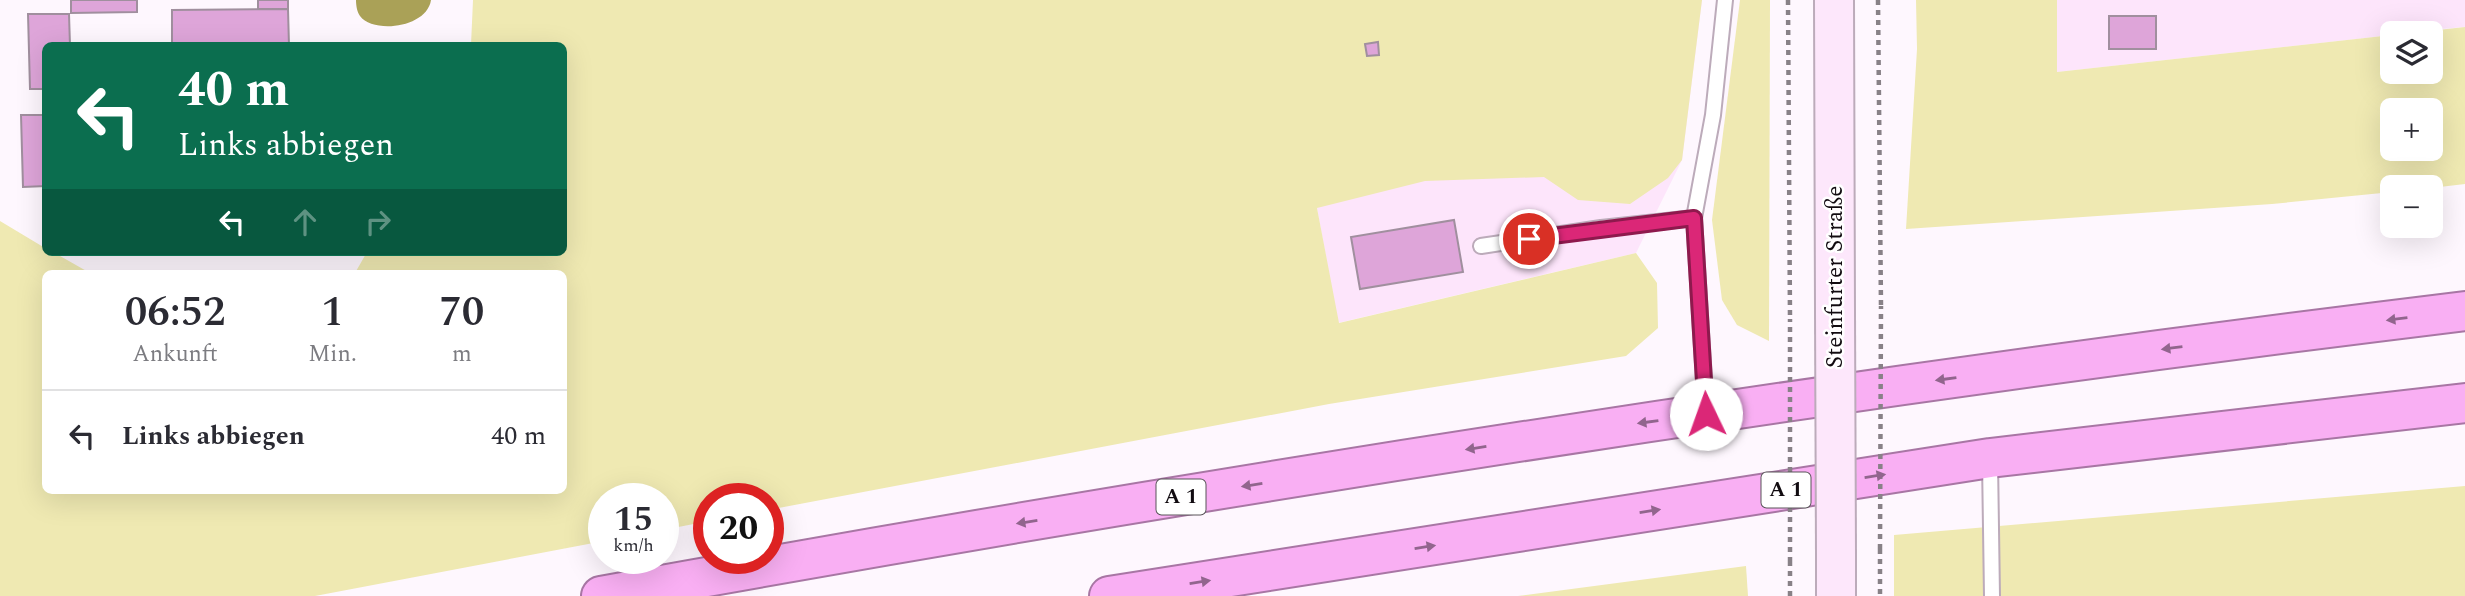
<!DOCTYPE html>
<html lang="de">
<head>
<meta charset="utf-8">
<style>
	body { margin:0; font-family:Spectral,serif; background:#f2f2f3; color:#2b2b33; height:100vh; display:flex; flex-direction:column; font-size:26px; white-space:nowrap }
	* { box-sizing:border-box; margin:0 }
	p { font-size:23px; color:#7c7c81 }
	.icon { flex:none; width:38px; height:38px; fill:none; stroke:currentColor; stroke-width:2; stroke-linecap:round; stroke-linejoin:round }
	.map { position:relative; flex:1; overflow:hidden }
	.details { position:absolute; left:42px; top:270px; width:525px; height:224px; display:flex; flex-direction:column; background:#fff; border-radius:10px; box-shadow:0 7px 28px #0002 }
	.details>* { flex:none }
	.hud { position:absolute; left:42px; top:42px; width:525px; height:214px; border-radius:10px; box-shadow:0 7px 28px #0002; background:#0b6e4f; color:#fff; overflow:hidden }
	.buttons { position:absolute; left:2380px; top:21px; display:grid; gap:14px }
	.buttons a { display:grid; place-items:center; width:63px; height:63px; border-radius:10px; background:#fff; box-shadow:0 7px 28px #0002; font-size:35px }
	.speed { position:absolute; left:588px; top:483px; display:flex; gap:14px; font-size:35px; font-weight:700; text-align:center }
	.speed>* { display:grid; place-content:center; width:91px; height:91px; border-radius:50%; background:#fff; box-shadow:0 7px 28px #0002; line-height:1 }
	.speed small { font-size:18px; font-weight:400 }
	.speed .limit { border:10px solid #d22; background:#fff; color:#111 }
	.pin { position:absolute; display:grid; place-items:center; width:60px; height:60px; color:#fff; margin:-30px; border:4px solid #fff; border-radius:50%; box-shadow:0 2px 7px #0007 }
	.me { position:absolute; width:77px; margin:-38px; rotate:357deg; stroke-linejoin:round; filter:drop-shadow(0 0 5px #0008) }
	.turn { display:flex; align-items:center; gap:24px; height:147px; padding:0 21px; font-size:32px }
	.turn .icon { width:91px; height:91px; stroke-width:2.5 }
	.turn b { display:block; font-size:49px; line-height:60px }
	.lanes { display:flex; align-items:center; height:66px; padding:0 21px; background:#0003; justify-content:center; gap:35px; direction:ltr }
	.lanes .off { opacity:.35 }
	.eta { display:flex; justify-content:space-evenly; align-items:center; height:119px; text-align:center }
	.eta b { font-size:42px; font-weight:600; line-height:49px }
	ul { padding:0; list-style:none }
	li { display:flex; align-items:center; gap:21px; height:91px; padding:0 21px; border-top:2px solid #e1e1e2 }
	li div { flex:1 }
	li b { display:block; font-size:26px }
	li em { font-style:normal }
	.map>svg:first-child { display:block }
</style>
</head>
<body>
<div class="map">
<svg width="2465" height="596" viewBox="0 0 2465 596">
	<rect width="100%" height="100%" fill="#fef7fe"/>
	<g fill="#fde5fb">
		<polygon points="1702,0 1682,160 1636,253 1338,323 1317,208"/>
		<polygon points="2057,0 2465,0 2465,27 2392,33 2392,35 2057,72"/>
	</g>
	<g fill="#efe9b2" fill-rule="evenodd">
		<polygon points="473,0 1702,0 1682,160 1668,178 1630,204 1578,200 1544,177 1425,181 1317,208 1339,323 1636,253 1657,283 1658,328 1626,356 1329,404 768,510 768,499 709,499 709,521 663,530 663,499 604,499 604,541 315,596 0,596 0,221 45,248 46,252 53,252 90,273 46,273 46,490 564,490 564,273 355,273 367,252 564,252 564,46 471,45"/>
		<polygon points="1740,0 1770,0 1769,341 1737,325 1722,300 1712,220"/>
		<path d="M 1916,0 L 2057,0 L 2057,72 L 2392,35 L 2392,72 L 2431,72 L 2431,33 L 2411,33 L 2465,27 L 2465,184 L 2431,188 L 2392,187 L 2392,192 L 2272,204 L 1906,229 L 1917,49 ZM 2392,110 L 2431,110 L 2431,149 L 2392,149 Z"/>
		<polygon points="2465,486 2465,596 1894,596 1894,535"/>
		<polygon points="1746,566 1748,596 1518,596"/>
	</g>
	<path fill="#aaa157" d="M 356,0 L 431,0 C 427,28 373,34 360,16 C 357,12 356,5 356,0 Z"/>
	<g fill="#dea5d9" stroke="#a08f9e" stroke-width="2">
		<polygon points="71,0 137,0 137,12 71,13"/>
		<rect x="258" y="0" width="30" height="9"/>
		<polygon points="288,9 289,46 172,46 172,10"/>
		<polygon points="28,14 69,14 70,46 46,46 46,89 30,89"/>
		<rect x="2109" y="16" width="47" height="33"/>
		<polygon points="1378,42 1379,55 1367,56 1365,44"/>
		<polygon points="21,115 46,115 46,186 23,187"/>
		<polygon points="1454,220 1463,272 1360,289 1351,237"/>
	</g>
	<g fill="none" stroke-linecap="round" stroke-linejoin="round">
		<g stroke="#bcabba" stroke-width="18">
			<g id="service">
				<polyline points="1694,218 1706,412"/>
				<polyline points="1481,246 1601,228 1694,218 1713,115 1725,0"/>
				<polyline points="1990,461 1992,596"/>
			</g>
		</g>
		<g stroke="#bcabba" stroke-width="42">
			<g id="secondary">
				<polyline points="1834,0 1835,312"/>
				<polyline points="1836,596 1836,555"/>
			</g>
		</g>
		<g stroke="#a876a4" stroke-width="42">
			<g id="motorway">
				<path d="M 601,596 C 1220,484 1841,387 2465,311"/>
				<polyline points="1109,596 1990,458 2465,403"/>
			</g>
		</g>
		<g stroke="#888187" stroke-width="4.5" stroke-dasharray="5 5" stroke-linecap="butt">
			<polyline points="1788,0 1790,319"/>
			<polyline points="1878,0 1881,306"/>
			<polyline points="1880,549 1880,596"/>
			<polyline points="1790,596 1790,562"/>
		</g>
		<use href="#service" stroke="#fff" stroke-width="14"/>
		<use href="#secondary" stroke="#fde7fb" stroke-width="38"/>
		<use href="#motorway" stroke="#f9aff3" stroke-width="38"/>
		<g stroke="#bcabba" stroke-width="42" stroke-linecap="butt">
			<polyline id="secondary-bridge" points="1835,312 1836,555"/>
		</g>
		<g stroke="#888187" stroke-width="4.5" stroke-dasharray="5 5" stroke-linecap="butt">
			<polyline points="1880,549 1881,306"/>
			<polyline points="1790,562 1790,319"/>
		</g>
		<use href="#secondary-bridge" stroke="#fde7fb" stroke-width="38"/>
	</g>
	<defs><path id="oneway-solid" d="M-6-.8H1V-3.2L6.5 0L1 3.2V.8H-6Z" transform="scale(1.75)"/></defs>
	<g fill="#91658d">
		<use href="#oneway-solid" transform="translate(2397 319) rotate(173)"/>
		<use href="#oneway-solid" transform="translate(2172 348) rotate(173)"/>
		<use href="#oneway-solid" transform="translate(1946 379) rotate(172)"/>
		<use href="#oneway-solid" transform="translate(1648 422) rotate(172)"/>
		<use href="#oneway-solid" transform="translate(1476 448) rotate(171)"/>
		<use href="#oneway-solid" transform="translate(1875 476) rotate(-9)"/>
		<use href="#oneway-solid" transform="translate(1252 485) rotate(171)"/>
		<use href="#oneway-solid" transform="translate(1650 511) rotate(-9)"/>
		<use href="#oneway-solid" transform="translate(1027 522) rotate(171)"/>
		<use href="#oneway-solid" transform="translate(1425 547) rotate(-9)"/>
		<use href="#oneway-solid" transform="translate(1200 582) rotate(-9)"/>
	</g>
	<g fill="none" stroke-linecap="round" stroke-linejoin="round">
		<g stroke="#8e194d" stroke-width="18">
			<polyline id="route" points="1529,239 1694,218 1706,414"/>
		</g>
		<use href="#route" stroke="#db2777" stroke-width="12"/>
	</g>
	<g text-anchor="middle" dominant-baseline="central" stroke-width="5" stroke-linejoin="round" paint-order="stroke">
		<g fill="#fff" stroke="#585458" stroke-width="2">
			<rect x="1761.5" y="472.5" width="49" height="35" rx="5"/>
			<rect x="1156.5" y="479.5" width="49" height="35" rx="5"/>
		</g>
		<g font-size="21" font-weight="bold" fill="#110b10">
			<text x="1786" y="490">A 1</text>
			<text x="1181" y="497">A 1</text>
		</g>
		<g font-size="23" fill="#110b10" stroke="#fff">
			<text transform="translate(1835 277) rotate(-90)">Steinfurter Straße</text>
		</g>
	</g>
</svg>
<div class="buttons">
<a><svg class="icon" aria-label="layers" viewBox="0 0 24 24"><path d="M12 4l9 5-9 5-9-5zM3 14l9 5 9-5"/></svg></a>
<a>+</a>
<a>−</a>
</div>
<div class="speed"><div>15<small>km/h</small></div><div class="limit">20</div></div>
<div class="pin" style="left:1529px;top:239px;background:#d93025"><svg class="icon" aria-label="arrive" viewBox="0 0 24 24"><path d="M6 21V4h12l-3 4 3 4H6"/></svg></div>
<svg class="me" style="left:1706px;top:414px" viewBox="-20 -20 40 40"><circle r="19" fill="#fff"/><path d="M0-13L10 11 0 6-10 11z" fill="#db2777"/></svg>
<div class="hud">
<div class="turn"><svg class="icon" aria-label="left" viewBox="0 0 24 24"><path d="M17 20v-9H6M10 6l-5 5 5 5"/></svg><div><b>40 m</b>Links abbiegen</div></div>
<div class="lanes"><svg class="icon" aria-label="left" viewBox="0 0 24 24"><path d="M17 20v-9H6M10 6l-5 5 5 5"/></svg><svg class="icon off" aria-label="ahead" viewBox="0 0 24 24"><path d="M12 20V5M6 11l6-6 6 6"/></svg><svg class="icon off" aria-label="right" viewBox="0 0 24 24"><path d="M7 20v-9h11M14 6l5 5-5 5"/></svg></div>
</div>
<section class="details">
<div class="eta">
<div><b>06:52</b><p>Ankunft</p></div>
<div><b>1</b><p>Min.</p></div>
<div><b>70</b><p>m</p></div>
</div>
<ul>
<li><svg class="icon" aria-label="left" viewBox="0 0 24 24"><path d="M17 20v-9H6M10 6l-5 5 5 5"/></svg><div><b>Links abbiegen</b></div><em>40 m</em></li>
</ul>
</section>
</div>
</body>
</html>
